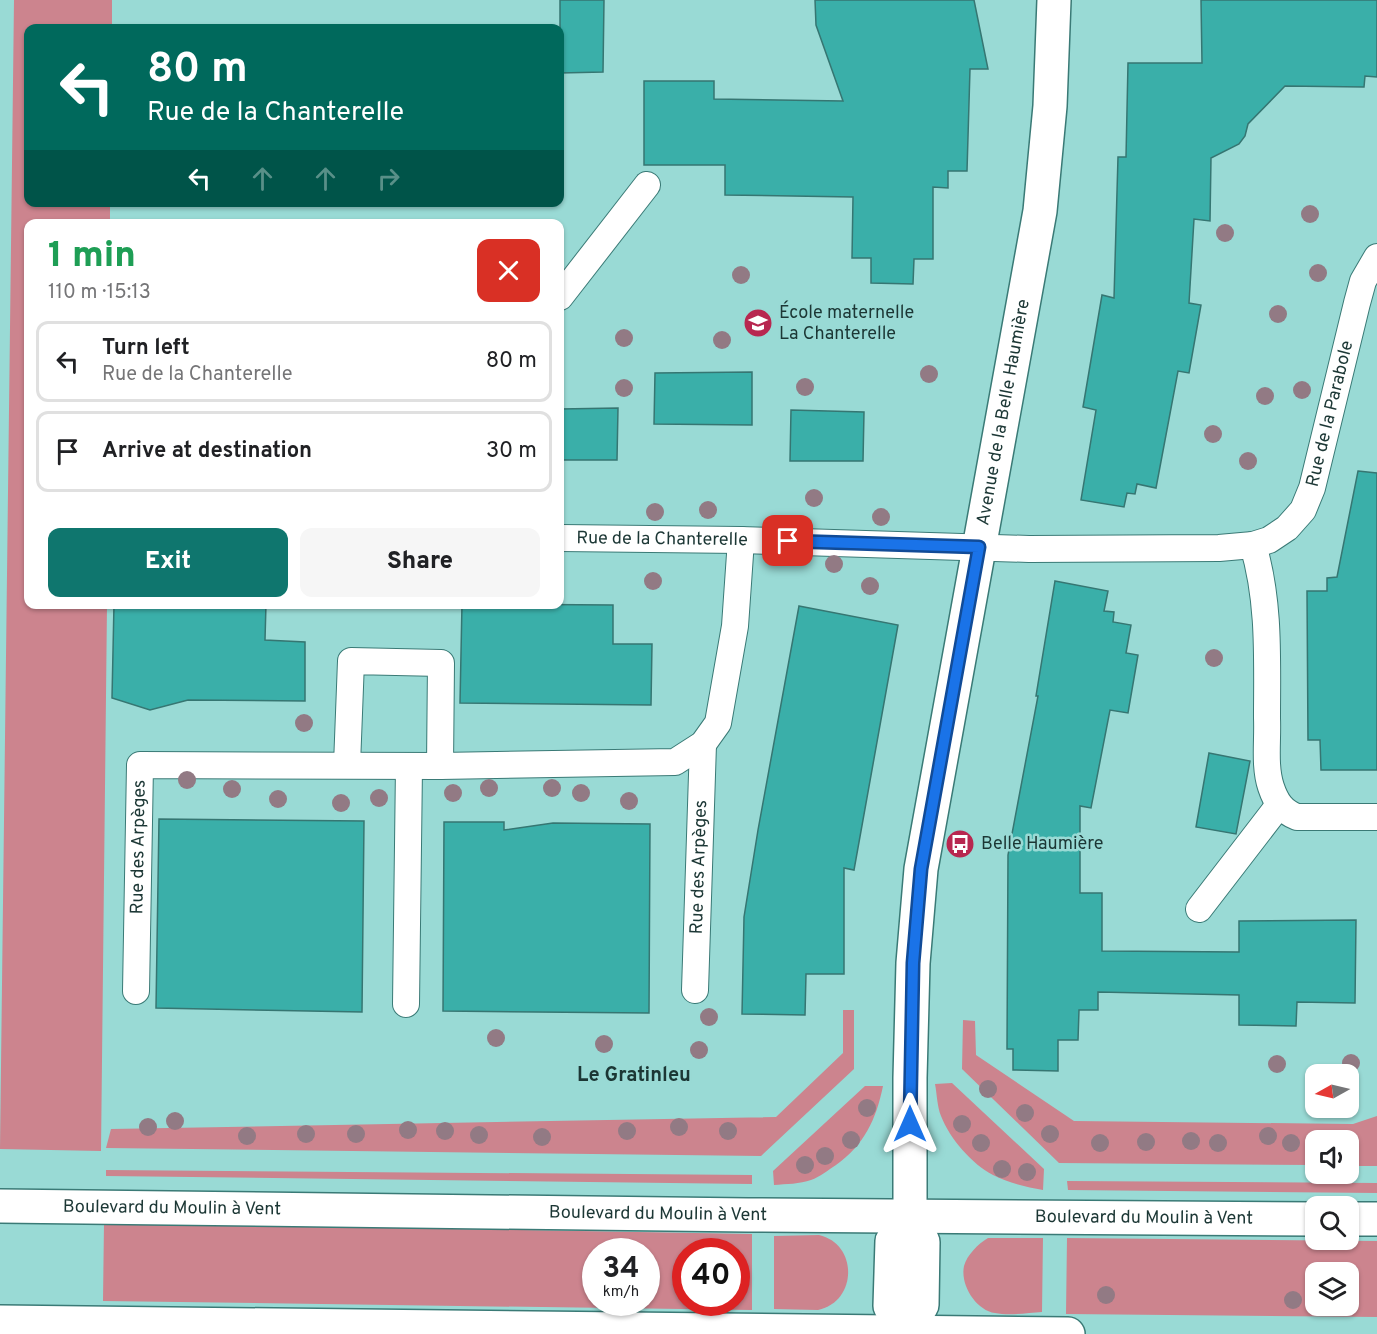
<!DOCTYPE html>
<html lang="en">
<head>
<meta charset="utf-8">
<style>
	body { margin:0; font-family:Overpass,sans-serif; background:#f6f6f6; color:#202124; height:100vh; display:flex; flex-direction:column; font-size:22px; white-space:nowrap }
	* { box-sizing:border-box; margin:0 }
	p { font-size:20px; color:#757577 }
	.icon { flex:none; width:33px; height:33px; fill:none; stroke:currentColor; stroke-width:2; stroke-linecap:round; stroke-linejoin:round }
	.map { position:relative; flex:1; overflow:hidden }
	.side { position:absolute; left:24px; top:219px; width:540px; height:390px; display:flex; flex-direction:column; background:#fff; border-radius:12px; box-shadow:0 2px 4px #0004 }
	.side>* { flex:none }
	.guide { position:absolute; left:24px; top:24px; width:540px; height:183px; border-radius:12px; box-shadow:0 2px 4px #0004; background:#00695c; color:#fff; overflow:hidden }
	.needle { width:39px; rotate:262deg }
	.tools { position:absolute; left:1305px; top:1064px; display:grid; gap:12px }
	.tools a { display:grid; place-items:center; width:54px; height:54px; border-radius:12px; background:#fff; box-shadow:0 2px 4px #0004; font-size:30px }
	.speed { position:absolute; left:582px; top:1238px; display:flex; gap:12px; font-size:30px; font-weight:700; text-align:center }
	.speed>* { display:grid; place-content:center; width:78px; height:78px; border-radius:50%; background:#fff; box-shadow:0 2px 4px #0004; line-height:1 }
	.speed small { font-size:15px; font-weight:400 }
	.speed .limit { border:9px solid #d22; background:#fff; color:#111 }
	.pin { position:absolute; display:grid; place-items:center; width:51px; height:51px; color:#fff; margin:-26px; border-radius:12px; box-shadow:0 3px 9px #0006 }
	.me { position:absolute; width:66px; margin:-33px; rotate:0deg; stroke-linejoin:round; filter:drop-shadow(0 0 4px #0008) }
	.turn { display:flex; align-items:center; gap:21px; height:126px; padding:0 24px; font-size:27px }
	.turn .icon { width:78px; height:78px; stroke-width:2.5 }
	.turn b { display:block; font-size:42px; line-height:51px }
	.lanes { display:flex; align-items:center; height:57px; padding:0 24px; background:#0003; justify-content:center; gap:30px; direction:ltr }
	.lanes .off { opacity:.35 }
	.round { display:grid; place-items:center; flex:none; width:63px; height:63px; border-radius:12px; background:#f6f6f6 }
	.headline { display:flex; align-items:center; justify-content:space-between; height:102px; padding:0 24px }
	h1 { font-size:36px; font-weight:800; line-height:45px; color:#1e9e55 }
	.primary-button { display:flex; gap:12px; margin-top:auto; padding:12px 24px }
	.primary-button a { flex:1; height:69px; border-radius:12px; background:#0f766e; color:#fff; font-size:24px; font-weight:800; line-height:69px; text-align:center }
	.primary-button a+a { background:#f6f6f6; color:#202124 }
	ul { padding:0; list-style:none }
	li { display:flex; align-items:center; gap:18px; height:81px; margin:0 12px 9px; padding:0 12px; border:3px solid #e0e0e0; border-radius:12px }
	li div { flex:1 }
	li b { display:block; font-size:22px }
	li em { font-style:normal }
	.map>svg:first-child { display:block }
</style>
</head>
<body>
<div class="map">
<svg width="1377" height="1334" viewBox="0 0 1377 1334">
	<rect width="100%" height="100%" fill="#99dad5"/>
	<g fill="#cc848e" fill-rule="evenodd">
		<polygon points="14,0 112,0 112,28 28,28 28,202 110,203 110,223 28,224 28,604 107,605 101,1151 0,1149"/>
		<polygon points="843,1010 854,1010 854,1069 761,1156 106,1148 111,1129 776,1117 843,1053"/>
		<polygon points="963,1020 975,1021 976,1055 1074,1121 1353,1124 1377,1116 1377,1166 1349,1166 1348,1140 1316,1140 1315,1165 1059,1163 962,1069"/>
		<path d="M 952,1083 L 1044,1169 L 1043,1190 C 1027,1187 1008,1183 993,1175 C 972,1164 950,1139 941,1116 C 937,1106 937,1094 935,1084 Z"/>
		<path d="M 865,1086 L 883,1086 C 876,1120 864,1145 836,1165 C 828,1170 820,1177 811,1180 C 800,1184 786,1184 774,1185 L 773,1171 Z"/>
		<polygon points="106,1170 752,1175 752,1184 106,1176"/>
		<polygon points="1067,1181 1377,1183 1377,1193 1068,1190"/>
		<path d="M 104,1223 L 752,1234 L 752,1310 L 103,1301 ZM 596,1251 L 646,1251 L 646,1302 L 596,1302 ZM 686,1251 L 736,1251 L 736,1302 L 686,1302 Z"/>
		<path d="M 819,1235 C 858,1244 858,1301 818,1310 L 774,1309 L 774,1236 Z"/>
		<path d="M 988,1238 L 1043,1238 L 1042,1312 C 1027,1313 1009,1316 995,1313 C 976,1310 960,1285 964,1266 C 967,1255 978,1244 988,1238 Z"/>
		<path d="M 1067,1238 L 1377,1241 L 1377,1317 L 1066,1314 ZM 1316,1272 L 1348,1272 L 1348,1305 L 1316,1305 Z"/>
	</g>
	<g fill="#3aafa9" stroke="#367672" stroke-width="1.5">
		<polygon points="560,0 604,0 603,72 560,73"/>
		<polygon points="815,0 974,0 988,69 970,69 967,171 948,171 948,188 933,187 933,259 914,259 913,284 871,283 871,258 852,258 853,197 725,195 725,165 644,165 644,81 714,81 714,99 843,101 816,25"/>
		<polygon points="1201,0 1377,0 1377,77 1365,76 1364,87 1285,86 1248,124 1245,136 1239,144 1211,158 1210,221 1194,219 1189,303 1201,305 1189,373 1178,371 1156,488 1137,484 1135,494 1127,493 1124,507 1081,500 1096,410 1083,407 1102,295 1114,298 1118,157 1126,157 1128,63 1202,63"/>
		<polygon points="752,372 752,425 654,424 655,373"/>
		<polygon points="618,408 617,460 560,460 560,409"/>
		<polygon points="791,410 864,412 863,461 790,461"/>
		<polygon points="1358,471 1377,473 1377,770 1321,770 1320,740 1308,740 1307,591 1327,591 1327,578 1337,577"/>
		<polygon points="1055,581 1108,591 1104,611 1114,612 1113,622 1131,625 1126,653 1138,655 1128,713 1110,710 1091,808 1080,806 1080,893 1102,893 1102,951 1239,952 1239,921 1356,920 1355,1003 1297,1002 1296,1026 1239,1025 1239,995 1098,992 1098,1010 1079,1010 1078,1040 1058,1040 1058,1071 1013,1070 1013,1049 1007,1049 1008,855 1038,696 1036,696"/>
		<polygon points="114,604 266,604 265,640 305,642 305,701 188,700 150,710 112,698"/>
		<polygon points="462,604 613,605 613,644 652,644 651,705 460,703"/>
		<polygon points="799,606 898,625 854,870 844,868 844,974 806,974 805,1015 742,1014 744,917 758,830"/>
		<polygon points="1209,753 1250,761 1236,834 1196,827"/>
		<polygon points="159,819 364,821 362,1012 156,1008"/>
		<polygon points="444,822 504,822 504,830 553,823 650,824 649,1013 443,1011"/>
	</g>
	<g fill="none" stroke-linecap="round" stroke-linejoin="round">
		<g stroke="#3a7a76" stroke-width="28">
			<g id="service">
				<polyline points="560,297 647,185"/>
				<path id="s1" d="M 560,538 L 741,540 L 1029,549 L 1219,548 L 1253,545 L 1269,540 L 1287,528 L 1303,510 L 1312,488 L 1357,303 L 1363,281 L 1377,257"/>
				<path d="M 1253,545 C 1270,602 1267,660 1267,718 C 1268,741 1264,766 1271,787 C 1276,802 1282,811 1297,817 L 1377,817"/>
				<polyline points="347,765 351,661 441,663 440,766"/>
				<polyline points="1199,909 1279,805"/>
				<path id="s2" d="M 695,990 L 703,744"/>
				<path id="s3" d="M 136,991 L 140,765 L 440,766 L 675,762 L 703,744 L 718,723 L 735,626 L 741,540"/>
				<polyline points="406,1004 409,766"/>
			</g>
		</g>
		<g stroke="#3a7a76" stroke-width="36">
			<g id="tertiary">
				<path id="s4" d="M 904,1332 L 922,1305 L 923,1242 L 910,1216 L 910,1078 L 913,963 L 921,869 L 1040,211 L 1050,106 L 1054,0"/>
				<polyline points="904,1334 890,1306 892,1241 910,1216"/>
			</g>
		</g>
		<g stroke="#3a7a76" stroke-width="36">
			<g id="secondary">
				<path id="s5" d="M 0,1206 L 748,1215 L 1316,1219"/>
				<polyline points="1348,1219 1377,1219"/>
				<polyline points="0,1322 1068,1334"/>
			</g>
		</g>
		<use href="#service" stroke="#fff" stroke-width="26"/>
		<use href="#tertiary" stroke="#fff" stroke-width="33"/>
		<use href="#secondary" stroke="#fff" stroke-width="33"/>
	</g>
	<g fill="#927a84">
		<circle cx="1310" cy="214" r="9"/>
		<circle cx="1225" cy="233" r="9"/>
		<circle cx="1318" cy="273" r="9"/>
		<circle cx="741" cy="275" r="9"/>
		<circle cx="1278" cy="314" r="9"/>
		<circle cx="624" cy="338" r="9"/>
		<circle cx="722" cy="340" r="9"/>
		<circle cx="929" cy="374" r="9"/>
		<circle cx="805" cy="387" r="9"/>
		<circle cx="624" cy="388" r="9"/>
		<circle cx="1302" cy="390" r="9"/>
		<circle cx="1265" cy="396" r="9"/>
		<circle cx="1213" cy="434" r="9"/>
		<circle cx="1248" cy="461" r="9"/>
		<circle cx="814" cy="498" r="9"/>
		<circle cx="708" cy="510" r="9"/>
		<circle cx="655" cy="512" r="9"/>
		<circle cx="881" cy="517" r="9"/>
		<circle cx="834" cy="564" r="9"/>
		<circle cx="653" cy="581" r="9"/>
		<circle cx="870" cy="586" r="9"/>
		<circle cx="1214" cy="658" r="9"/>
		<circle cx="304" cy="723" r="9"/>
		<circle cx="187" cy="780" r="9"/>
		<circle cx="489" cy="788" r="9"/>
		<circle cx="552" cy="788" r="9"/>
		<circle cx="232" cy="789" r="9"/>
		<circle cx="453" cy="793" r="9"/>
		<circle cx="581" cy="793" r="9"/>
		<circle cx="379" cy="798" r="9"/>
		<circle cx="278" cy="799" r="9"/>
		<circle cx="629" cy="801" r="9"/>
		<circle cx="341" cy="803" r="9"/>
		<circle cx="709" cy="1017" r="9"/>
		<circle cx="496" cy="1038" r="9"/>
		<circle cx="604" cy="1044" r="9"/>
		<circle cx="699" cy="1050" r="9"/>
		<circle cx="1351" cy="1063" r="9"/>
		<circle cx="1277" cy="1064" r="9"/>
		<circle cx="988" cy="1089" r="9"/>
		<circle cx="867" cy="1108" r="9"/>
		<circle cx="1025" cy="1113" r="9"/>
		<circle cx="175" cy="1121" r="9"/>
		<circle cx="962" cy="1124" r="9"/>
		<circle cx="148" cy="1127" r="9"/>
		<circle cx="679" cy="1127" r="9"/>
		<circle cx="408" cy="1130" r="9"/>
		<circle cx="445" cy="1131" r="9"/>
		<circle cx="627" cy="1131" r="9"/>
		<circle cx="728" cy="1131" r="9"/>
		<circle cx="306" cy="1134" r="9"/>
		<circle cx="356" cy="1134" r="9"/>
		<circle cx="1050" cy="1134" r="9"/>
		<circle cx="479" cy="1135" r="9"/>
		<circle cx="247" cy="1136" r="9"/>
		<circle cx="1268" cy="1136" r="9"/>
		<circle cx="542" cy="1137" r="9"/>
		<circle cx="851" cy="1140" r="9"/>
		<circle cx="1191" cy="1141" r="9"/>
		<circle cx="1146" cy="1142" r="9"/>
		<circle cx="981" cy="1143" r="9"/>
		<circle cx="1100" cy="1143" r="9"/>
		<circle cx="1218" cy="1143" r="9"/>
		<circle cx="1291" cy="1143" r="9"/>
		<circle cx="825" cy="1156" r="9"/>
		<circle cx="805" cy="1165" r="9"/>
		<circle cx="1002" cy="1169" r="9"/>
		<circle cx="1027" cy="1172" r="9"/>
		<circle cx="1106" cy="1295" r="9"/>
		<circle cx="1293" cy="1300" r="9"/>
	</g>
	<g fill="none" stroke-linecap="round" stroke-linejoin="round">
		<g stroke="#114b97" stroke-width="15">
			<polyline id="route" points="788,541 979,547 921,869 913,963 910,1124"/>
		</g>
		<use href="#route" stroke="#1a73e8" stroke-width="10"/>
	</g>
	<defs>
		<g id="school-disc" transform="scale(1.5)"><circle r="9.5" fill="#b82750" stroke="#99dad5"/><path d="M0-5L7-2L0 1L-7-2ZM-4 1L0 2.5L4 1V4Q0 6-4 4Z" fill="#fff"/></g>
		<g id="bus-disc" transform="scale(1.5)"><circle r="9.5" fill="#b82750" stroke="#99dad5"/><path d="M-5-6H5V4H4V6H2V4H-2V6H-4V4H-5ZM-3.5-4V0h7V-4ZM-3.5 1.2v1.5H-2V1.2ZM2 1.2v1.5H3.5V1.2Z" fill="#fff"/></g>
	</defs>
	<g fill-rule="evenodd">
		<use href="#school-disc" x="758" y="323"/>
		<use href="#bus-disc" x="960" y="844"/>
	</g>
	<g text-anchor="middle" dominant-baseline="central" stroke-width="5" stroke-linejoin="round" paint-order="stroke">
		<g font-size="18" fill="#1c3735" stroke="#99dad5" text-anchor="start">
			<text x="779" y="313">École maternelle<tspan x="779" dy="21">La Chanterelle</tspan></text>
			<text x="981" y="844">Belle Haumière</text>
		</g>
		<g font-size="18" fill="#1c3735" stroke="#99dad5">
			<text stroke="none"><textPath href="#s4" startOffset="936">Avenue de la Belle Haumière</textPath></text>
			<text stroke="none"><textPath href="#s1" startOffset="856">Rue de la Parabole</textPath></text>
			<text stroke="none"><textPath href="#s1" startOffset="102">Rue de la Chanterelle</textPath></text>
			<text stroke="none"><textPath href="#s3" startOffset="144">Rue des Arpèges</textPath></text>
			<text stroke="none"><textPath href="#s2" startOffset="123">Rue des Arpèges</textPath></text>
			<text stroke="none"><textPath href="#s5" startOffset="172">Boulevard du Moulin à Vent</textPath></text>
			<text stroke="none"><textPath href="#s5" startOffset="658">Boulevard du Moulin à Vent</textPath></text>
			<text stroke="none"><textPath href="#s5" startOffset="1144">Boulevard du Moulin à Vent</textPath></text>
		</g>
		<g font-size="20" font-weight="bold" fill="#1c3735" stroke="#99dad5">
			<text x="634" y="1076">Le Gratinleu</text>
		</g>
	</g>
</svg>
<div class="tools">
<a><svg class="needle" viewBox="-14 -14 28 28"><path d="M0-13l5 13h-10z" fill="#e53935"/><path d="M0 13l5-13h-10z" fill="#757577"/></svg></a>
<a><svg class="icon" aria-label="sound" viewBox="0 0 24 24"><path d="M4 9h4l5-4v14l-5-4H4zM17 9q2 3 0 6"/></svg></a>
<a><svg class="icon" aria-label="search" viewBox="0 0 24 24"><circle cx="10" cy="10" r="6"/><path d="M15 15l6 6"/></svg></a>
<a><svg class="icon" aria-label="layers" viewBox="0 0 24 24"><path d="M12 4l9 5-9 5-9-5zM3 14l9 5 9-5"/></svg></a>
</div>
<div class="speed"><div>34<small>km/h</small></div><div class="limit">40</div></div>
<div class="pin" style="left:788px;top:541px;background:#d93025"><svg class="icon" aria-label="arrive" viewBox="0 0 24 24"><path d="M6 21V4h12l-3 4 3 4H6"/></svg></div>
<svg class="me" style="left:910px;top:1124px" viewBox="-20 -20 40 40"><path d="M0-17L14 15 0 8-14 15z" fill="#1a73e8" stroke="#fff" stroke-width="4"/></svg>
<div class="guide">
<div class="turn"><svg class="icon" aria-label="left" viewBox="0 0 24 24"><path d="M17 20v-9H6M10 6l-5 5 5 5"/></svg><div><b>80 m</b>Rue de la Chanterelle</div></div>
<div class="lanes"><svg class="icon" aria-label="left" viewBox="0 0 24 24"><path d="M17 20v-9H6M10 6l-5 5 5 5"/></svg><svg class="icon off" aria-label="ahead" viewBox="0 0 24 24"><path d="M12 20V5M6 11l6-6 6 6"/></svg><svg class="icon off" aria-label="ahead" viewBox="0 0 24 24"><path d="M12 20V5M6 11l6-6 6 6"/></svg><svg class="icon off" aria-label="right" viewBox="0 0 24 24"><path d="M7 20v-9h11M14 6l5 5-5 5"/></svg></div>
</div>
<section class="side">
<div class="headline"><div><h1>1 min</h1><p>110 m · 15:13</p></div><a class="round" style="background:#d93025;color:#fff"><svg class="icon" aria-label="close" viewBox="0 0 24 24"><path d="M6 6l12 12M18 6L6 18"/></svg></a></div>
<ul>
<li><svg class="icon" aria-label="left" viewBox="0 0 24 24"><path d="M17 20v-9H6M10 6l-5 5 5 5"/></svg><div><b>Turn left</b><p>Rue de la Chanterelle</p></div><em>80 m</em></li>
<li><svg class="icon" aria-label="arrive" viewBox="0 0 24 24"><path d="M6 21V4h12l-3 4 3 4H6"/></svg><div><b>Arrive at destination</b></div><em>30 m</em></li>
</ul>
<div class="primary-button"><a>Exit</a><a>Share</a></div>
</section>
</div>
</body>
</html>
